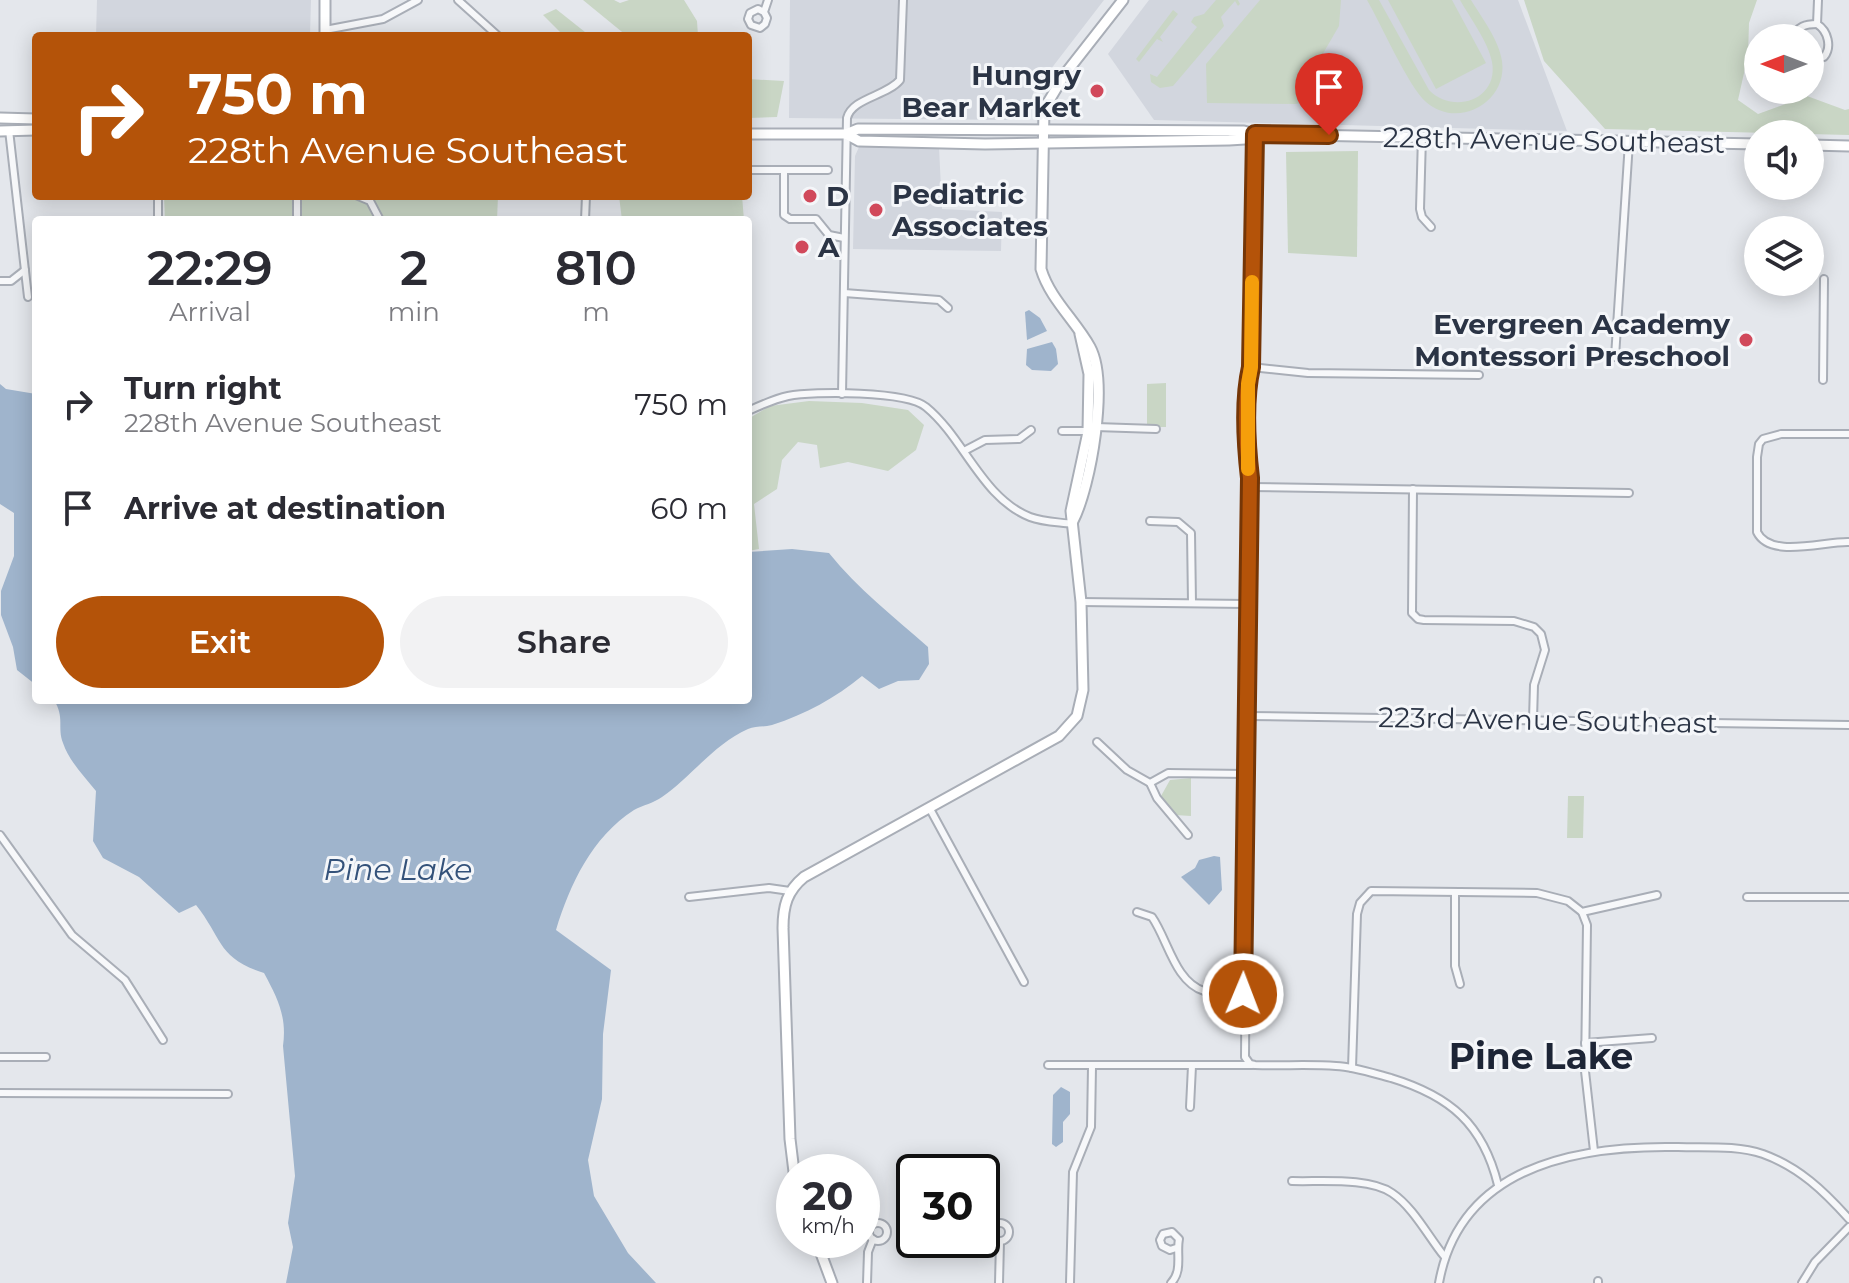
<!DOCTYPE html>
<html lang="en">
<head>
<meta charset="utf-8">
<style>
	body { margin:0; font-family:Montserrat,sans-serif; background:#f2f2f3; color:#2b2b33; height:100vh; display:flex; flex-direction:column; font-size:30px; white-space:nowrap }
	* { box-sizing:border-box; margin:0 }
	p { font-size:26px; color:#7c7c81 }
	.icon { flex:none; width:44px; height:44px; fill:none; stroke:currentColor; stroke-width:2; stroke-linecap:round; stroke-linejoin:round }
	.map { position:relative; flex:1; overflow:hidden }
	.drawer { position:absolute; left:32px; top:216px; width:720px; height:488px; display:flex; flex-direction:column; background:#fff; border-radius:8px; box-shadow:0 4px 20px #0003 }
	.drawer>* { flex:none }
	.guide { position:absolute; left:32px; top:32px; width:720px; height:168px; border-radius:8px; box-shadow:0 4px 20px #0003; background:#b45309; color:#fff; overflow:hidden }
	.needle { width:52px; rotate:270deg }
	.fabs { position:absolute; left:1744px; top:24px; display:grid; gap:16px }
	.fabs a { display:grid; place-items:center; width:80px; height:80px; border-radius:50%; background:#fff; box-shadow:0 4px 20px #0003; font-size:40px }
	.speed { position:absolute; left:776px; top:1154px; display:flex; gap:16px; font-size:40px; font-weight:700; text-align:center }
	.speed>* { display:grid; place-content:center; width:104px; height:104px; border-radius:50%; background:#fff; box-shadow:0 4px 20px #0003; line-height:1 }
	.speed small { font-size:20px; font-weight:400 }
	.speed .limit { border:4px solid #111; border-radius:12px; background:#fff; color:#111 }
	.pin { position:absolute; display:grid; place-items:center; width:68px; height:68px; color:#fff; margin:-82px -34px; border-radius:50% 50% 50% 0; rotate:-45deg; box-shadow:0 0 8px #0007 }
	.pin .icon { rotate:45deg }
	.me { position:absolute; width:88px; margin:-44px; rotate:1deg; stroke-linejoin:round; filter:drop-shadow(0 0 6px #0008) }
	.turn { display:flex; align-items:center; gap:28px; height:168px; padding:0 24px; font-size:36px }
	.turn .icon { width:104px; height:104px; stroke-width:2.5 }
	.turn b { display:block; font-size:56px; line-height:68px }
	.eta { display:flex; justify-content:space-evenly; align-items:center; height:136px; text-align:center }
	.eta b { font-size:48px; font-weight:600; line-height:56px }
	.primary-button { display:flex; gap:16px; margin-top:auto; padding:16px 24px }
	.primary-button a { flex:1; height:92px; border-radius:48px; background:#b45309; color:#fff; font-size:32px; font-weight:600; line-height:92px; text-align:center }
	.primary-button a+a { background:#f2f2f3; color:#2b2b33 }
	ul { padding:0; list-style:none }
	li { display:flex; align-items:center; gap:24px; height:104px; padding:0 24px }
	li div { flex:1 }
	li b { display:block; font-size:30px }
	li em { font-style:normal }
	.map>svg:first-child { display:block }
</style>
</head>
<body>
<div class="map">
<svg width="1849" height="1283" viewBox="0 0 1849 1283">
	<rect width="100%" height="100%" fill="#e4e7ec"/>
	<g fill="#d2d6de">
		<polygon points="97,0 311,0 310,36 96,36"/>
		<polygon points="790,0 1104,0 1034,91 1026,114 1016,120 789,118"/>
		<polygon points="1149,0 1518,0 1567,131 1154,120 1108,54"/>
		<polygon points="859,147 939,147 942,209 1002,212 1001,251 853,249 855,156"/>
	</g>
	<g fill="#c9d6c5">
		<polygon points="583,0 614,0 620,3 629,0 684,0 697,21 698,36 627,36"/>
		<polygon points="1216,0 1238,0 1240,4 1238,6 1235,1 1221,17 1224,26 1173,86 1160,88 1151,82 1150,74 1157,77 1197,27 1191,22 1194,17 1204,14"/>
		<polygon points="1260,0 1341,0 1339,26 1303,88 1304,99 1301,103 1295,104 1207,103 1206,64"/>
		<path d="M 1367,0 L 1379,0 L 1429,90 C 1453,115 1499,100 1492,62 C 1488,41 1470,18 1460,0 L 1471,0 C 1482,18 1499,40 1502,61 C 1508,102 1458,130 1426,102 C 1408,86 1381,24 1367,0 Z"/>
		<polygon points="1388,0 1452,0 1486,63 1436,89"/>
		<polygon points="1524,0 1757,0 1749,23 1748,55 1738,100 1758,114 1807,96 1845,110 1849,109 1849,135 1605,129 1544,61"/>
		<polygon points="556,9 590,36 564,36 543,15"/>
		<polygon points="1173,10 1178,14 1160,37 1163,42 1157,39 1139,62 1136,59"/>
		<polygon points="748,79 784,81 777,117 748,118"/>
		<polygon points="1358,151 1357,257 1288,253 1286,152"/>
		<polygon points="164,196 498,196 497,220 165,220"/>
		<polygon points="619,196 742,196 744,220 622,220"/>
		<polygon points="1166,383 1166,427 1147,427 1147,384"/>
		<polygon points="809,401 862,403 908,410 924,425 916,450 888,471 848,462 820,468 817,445 798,442 782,460 777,489 754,504 759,549 748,551 748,419 770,406"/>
		<polygon points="1191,778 1191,816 1175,815 1161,796 1170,780"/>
		<polygon points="1568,796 1584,796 1583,838 1567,838"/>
	</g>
	<g fill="#9fb4cc">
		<polygon points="1029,310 1040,318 1047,331 1027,340 1025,312"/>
		<polygon points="1052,342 1056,349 1058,364 1051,371 1032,370 1026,365 1027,349"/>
		<polygon points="0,384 6,389 36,394 36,685 17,670 13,647 1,615 1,591 14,556 14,513 0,504"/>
		<path d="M 792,549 L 829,553 C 858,589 894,617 928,647 L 929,664 L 919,680 L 898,681 L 879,689 L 862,676 C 835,698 806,714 772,725 C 764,727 755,726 748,729 C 714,744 691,777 662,797 C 654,803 643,805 634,810 C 592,837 570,884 556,930 L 611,970 L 603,1034 L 602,1099 L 588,1160 L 594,1196 L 628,1253 L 656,1283 L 286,1283 L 293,1247 L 288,1223 L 295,1176 L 283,1046 C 287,1017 278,999 264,973 C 217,958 223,939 196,905 L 179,913 L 139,877 L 103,858 L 93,841 L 96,791 C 84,776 69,761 63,743 C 57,727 65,718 54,700 L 748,700 L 748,552 Z"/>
		<polygon points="1214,856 1220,857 1222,890 1209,905 1181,877 1195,868 1199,860"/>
		<polygon points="1061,1087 1070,1092 1070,1114 1063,1122 1063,1142 1056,1147 1052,1144 1053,1095"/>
	</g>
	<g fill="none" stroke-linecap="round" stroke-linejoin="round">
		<g stroke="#a9aeb7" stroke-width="10">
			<g id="street">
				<polyline points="458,0 498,36"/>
				<polyline points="764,12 758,9 750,13 748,19 751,25 760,28 765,24 767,18 764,12 768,0"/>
				<polyline points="325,30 383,19 418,0"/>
				<path d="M 1794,38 C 1797,26 1806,24 1817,24"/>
				<path d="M 1810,56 L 1824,57 C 1832,47 1828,31 1817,24 L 1818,0"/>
				<polyline points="9,130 28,297"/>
				<path d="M 1255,134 L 1251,367 C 1243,403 1246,443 1250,478 L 1245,1057 L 1250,1064 L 1255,1065 C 1282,1066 1309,1064 1336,1066 C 1355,1067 1372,1073 1391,1078 C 1450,1096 1483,1124 1498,1185"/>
				<polyline points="1422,136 1420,209 1422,217 1431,227"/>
				<polyline points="749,170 828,170"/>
				<polyline points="784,170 784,215 790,219 816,219 829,235 844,238"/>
				<polyline points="358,196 370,201 380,220"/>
				<polyline points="158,220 158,196"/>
				<polyline points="297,220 297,196"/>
				<polyline points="585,220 586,196"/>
				<polyline points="0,281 11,281 25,270"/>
				<polyline points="844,293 939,300 948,308"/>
				<polyline points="1615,357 1629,142"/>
				<polyline points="1251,367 1308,373 1479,375"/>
				<polyline points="1823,380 1824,279"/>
				<path d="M 842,394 L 847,118 C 852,98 887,96 900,80 L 903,0"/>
				<path d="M 748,411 C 761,405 774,399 788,396 C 814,391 907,391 926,407 C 964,438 982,498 1030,517 C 1043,522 1058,522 1072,524"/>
				<polyline points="1096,427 1156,429"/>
				<polyline points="1062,431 1088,431"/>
				<path d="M 1849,434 L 1781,434 L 1763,439 L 1759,444 L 1757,457 L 1757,532 C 1770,559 1824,541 1849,542"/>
				<polyline points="964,451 985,440 1019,439 1031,430"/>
				<polyline points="1249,487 1629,493"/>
				<polyline points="1413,489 1412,613 1418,619 1424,620 1514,621 1534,627 1541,634 1545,650 1534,685 1533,719"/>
				<polyline points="1150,521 1178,522 1191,533 1192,603"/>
				<polyline points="1081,602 1247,604"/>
				<polyline points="1247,716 1849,725"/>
				<polyline points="1097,742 1127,770 1150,783 1157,798 1188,835"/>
				<polyline points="1150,783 1168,773 1246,774"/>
				<polyline points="930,809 1024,982"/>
				<polyline points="0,835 72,935 125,980 163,1040"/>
				<polyline points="1455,892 1455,966 1460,984"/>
				<polyline points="689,897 769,888 790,891"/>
				<polyline points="1747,897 1849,897"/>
				<path d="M 1137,912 L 1152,917 C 1168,940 1175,982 1204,991 C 1216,994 1231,993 1243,994"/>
				<polyline points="1582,912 1587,925 1585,1071 1594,1151"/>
				<polyline points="1585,1043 1652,1038"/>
				<polyline points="0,1057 46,1057"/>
				<polyline points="1048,1065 1252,1065"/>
				<polyline points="1352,1068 1357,914 1360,903 1371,891 1537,893 1568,901 1582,912 1657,895"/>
				<polyline points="0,1093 228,1094"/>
				<polyline points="1190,1107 1192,1066"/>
				<path d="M 1292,1181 C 1320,1182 1369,1177 1392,1193 C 1413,1207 1428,1236 1444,1256"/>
				<circle cx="878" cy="1232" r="9"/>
				<circle cx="1000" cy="1232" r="9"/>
				<polyline points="1598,1281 1598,1283"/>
				<polyline points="867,1283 868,1252 873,1239"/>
				<polyline points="999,1283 1000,1241"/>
				<polyline points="1070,1283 1073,1172 1091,1127 1092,1067"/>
				<path d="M 1171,1283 C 1183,1271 1176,1253 1179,1239 L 1172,1232 L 1163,1234 L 1160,1240 L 1162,1246 L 1170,1250 L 1176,1248"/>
				<path d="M 1439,1283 C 1460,1166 1577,1145 1678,1147 C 1705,1148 1736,1145 1763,1154 C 1799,1167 1824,1191 1849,1219"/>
				<polyline points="1802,1283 1815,1262 1849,1227"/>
			</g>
		</g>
		<g stroke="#a9aeb7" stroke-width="13">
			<g id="secondary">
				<polyline points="325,36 325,0"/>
				<polyline points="0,118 36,119"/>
				<polyline points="0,131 36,130"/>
				<polyline points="748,134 846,134 859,141 985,144 1229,140 1245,139 1255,134"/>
				<polyline points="846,134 858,129 1244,131 1255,134 1758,144"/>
				<polyline points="1810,145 1849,146"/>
				<path d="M 1073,521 C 1091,486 1109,382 1090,347 C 1075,320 1050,299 1041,269 L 1044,109 L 1065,74 L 1123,0"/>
				<path d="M 794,1172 L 790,1139 L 783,928 C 783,906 787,891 804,877 L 1059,736 L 1077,716 L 1083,690 L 1081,602 L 1071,511 L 1088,432 L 1089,374 L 1080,334"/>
				<polyline points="816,1240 832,1283"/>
			</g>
		</g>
		<use href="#street" stroke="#f7f8fa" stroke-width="6"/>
		<use href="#secondary" stroke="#fff" stroke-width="9"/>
	</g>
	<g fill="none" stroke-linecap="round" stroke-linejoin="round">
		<g stroke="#753606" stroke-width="20">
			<path id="route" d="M 1243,994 L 1250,478 C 1246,443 1243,402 1251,367 L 1255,134 L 1329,135"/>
		</g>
		<use href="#route" stroke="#b45309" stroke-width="14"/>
		<polyline stroke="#f59e0b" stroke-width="14" points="1248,469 1248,384 1251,367 1252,282"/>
	</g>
	<g fill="#d1495b" stroke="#f4f6f9" stroke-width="3">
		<circle cx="1097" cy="91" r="8"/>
		<circle cx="810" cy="196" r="8"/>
		<circle cx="876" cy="210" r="8"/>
		<circle cx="802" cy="247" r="8"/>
		<circle cx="1746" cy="340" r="8"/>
	</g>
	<g text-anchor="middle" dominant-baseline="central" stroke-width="6" stroke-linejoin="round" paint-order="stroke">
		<g font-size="28" font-weight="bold" fill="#2b3445" stroke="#f4f6f9" text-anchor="start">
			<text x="1081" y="75" text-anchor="end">Hungry<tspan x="1081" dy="32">Bear Market</tspan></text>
			<text x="892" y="194">Pediatric<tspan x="892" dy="32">Associates</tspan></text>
			<text x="826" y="196">D</text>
			<text x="818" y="247">A</text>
			<text x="1730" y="324" text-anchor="end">Evergreen Academy<tspan x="1730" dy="32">Montessori Preschool</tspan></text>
		</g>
		<g font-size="28" fill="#2b3445" stroke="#f4f6f9">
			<text transform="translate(1554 140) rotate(1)">228th Avenue Southeast</text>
			<text transform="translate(1548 720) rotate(1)">223rd Avenue Southeast</text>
		</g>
		<g font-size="30" font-style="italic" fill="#34527a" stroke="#f4f6f9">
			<text x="398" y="869">Pine Lake</text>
		</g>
		<g font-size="36" font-weight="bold" fill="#1d2536" stroke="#f4f6f9">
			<text x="1541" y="1056">Pine Lake</text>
		</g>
	</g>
</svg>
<div class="fabs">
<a><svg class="needle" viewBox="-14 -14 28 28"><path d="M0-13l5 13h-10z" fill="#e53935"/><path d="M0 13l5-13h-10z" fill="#7c7c81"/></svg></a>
<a><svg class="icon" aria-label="sound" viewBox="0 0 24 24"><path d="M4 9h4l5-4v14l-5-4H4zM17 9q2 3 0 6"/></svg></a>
<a><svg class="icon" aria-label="layers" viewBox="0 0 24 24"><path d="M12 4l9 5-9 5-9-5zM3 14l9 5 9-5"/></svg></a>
</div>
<div class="speed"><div>20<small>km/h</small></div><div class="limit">30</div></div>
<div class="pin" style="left:1329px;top:135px;background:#d93025"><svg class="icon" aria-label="arrive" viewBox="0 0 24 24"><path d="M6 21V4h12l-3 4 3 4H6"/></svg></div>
<svg class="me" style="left:1243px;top:994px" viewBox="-20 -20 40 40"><circle r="17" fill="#b45309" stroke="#fff" stroke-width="3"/><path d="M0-11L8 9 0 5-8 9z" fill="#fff"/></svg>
<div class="guide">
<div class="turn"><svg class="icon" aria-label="right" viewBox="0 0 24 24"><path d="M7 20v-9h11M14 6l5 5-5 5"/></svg><div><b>750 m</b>228th Avenue Southeast</div></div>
</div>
<section class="drawer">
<div class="eta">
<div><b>22:29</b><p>Arrival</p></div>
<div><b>2</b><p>min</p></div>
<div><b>810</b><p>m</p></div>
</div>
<ul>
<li><svg class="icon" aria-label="right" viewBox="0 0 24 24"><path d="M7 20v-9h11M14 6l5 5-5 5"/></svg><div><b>Turn right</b><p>228th Avenue Southeast</p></div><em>750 m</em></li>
<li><svg class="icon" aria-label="arrive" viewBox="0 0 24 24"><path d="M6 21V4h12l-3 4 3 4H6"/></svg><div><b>Arrive at destination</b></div><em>60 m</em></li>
</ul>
<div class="primary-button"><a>Exit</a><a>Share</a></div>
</section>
</div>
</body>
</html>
